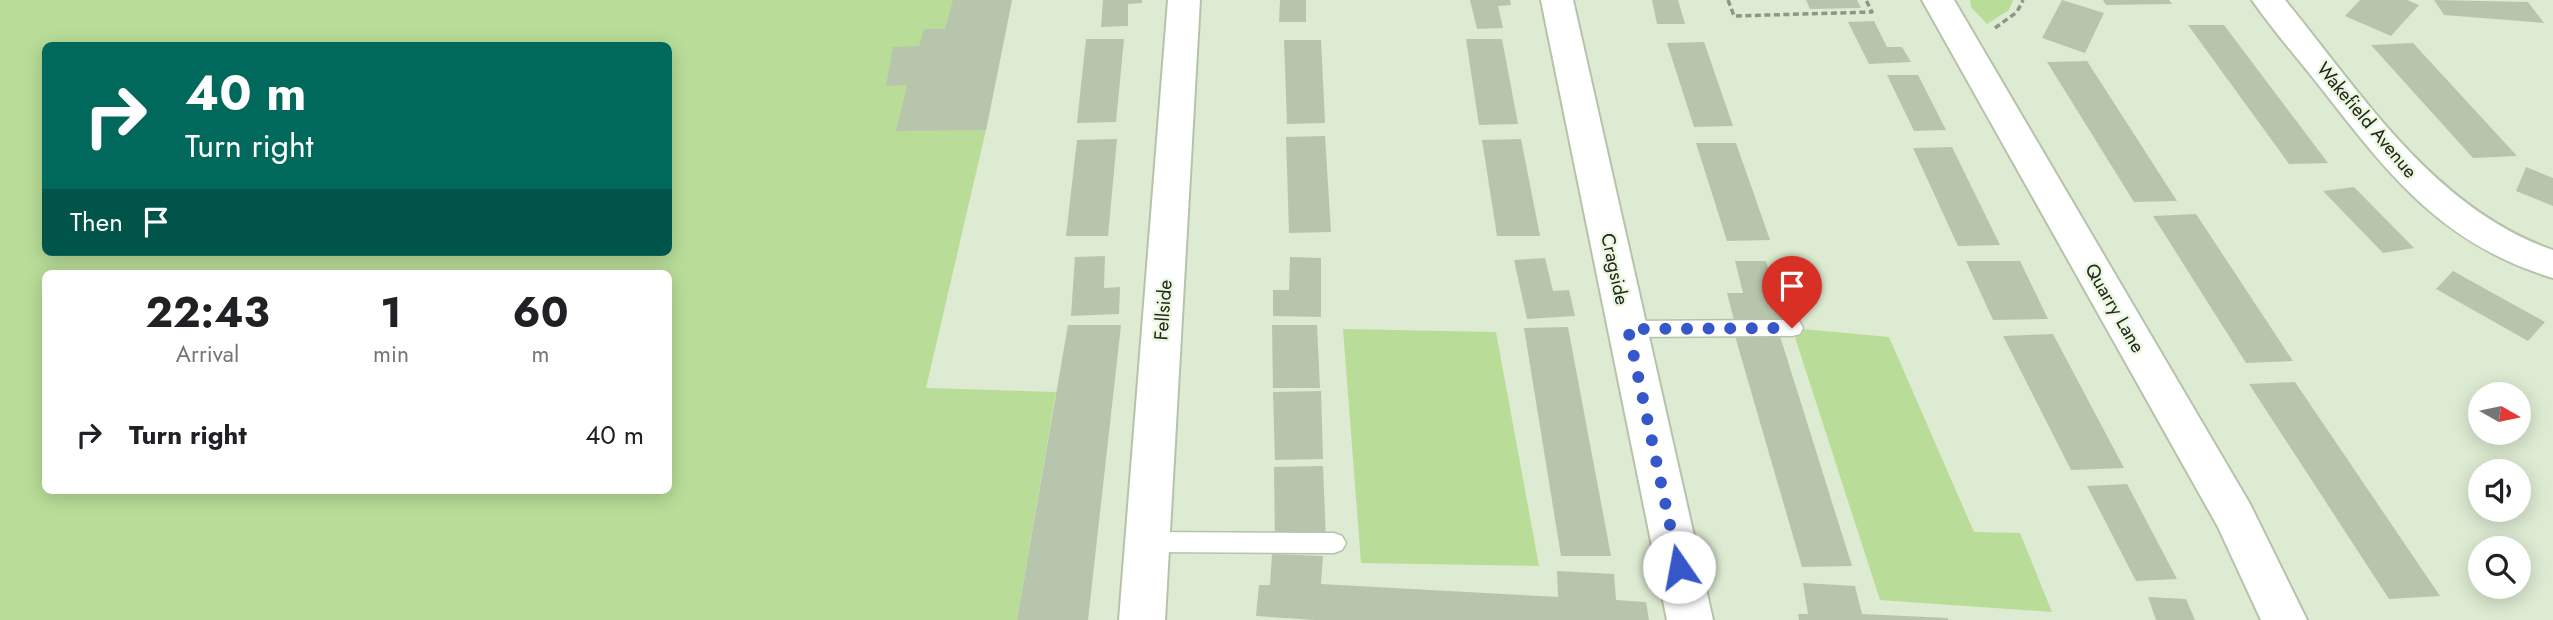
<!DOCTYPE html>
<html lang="en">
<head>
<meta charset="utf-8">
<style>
	body { margin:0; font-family:Jost,sans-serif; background:#f6f6f6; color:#202124; height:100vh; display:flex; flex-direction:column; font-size:26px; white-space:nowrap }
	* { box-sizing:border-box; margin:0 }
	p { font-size:23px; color:#757577 }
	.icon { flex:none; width:38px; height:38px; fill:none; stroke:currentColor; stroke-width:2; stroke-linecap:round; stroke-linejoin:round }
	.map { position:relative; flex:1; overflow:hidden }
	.details { position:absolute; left:42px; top:270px; width:630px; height:224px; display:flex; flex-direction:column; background:#fff; border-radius:10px; box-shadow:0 4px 18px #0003 }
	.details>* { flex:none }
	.guide { position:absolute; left:42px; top:42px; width:630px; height:214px; border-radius:10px; box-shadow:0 4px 18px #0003; background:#00695c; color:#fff; overflow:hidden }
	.needle { width:46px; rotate:99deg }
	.tools { position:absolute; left:2468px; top:382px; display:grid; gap:14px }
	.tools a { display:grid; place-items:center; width:63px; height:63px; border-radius:50%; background:#fff; box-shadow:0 4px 18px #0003; font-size:35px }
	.pin { position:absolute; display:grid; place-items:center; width:60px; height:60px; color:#fff; margin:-72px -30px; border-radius:50% 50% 50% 0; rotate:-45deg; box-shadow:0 0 7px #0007 }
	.pin .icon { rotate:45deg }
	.me { position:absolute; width:77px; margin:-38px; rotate:348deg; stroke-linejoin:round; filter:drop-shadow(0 0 5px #0008) }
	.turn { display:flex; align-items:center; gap:24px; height:147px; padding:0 28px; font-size:32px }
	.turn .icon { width:91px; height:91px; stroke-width:2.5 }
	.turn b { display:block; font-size:49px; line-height:60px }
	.then { display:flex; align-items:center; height:66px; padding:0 28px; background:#0003; gap:14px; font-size:26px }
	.eta { display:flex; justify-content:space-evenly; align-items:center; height:119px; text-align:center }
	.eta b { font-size:42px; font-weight:700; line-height:49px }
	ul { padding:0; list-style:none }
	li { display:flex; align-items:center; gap:21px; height:91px; padding:0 28px }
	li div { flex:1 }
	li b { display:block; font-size:26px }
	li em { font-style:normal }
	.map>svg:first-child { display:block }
</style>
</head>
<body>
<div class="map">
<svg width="2553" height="620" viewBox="0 0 2553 620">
	<rect width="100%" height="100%" fill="#ddebd2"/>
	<g fill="#b9dd98" fill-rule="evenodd">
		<path d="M 0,0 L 1012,0 L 986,130 L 926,388 L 1056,392 L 1017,620 L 0,620 ZM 46,46 L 668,46 L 668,252 L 46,252 ZM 46,273 L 668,273 L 668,490 L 46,490 Z"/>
		<polygon points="1970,0 2013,0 2009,10 1987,24 1971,7"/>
		<polygon points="1792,328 1889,337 1974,532 2020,533 2052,612 1880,600"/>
		<polygon points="1343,329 1496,332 1539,566 1361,563"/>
	</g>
	<g fill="#b8c5ad">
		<polygon points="953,0 1012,0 986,130 896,131 907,85 886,86 893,47 919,46 924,29 945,29"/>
		<polygon points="1103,0 1142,0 1142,3 1128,4 1128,26 1101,27"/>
		<polygon points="1280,0 1306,0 1306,22 1279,22"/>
		<polygon points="1470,0 1510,0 1511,5 1498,6 1503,28 1477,29"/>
		<polygon points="1652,0 1678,0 1685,24 1657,24"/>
		<polygon points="1806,0 1857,0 1861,8 1810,9"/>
		<polygon points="2062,0 2104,13 2085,53 2042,38"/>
		<polygon points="2103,0 2169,0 2172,4 2106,5"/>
		<polygon points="2360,0 2407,0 2419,5 2391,36 2345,16"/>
		<polygon points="2434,0 2528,2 2544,23 2444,15"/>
		<polygon points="1874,21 1887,47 1902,47 1911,62 1869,64 1848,22"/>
		<polygon points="2188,25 2224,25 2328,163 2289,164"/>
		<polygon points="1086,39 1124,39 1116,122 1077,123"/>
		<polygon points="1466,39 1502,39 1518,124 1479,125"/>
		<polygon points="1284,40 1321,40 1325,123 1287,124"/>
		<polygon points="1704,42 1733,126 1694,127 1667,43"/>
		<polygon points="2413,43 2517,156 2473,158 2371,45"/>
		<polygon points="2087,61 2177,201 2134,202 2047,62"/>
		<polygon points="1887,75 1918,75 1946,130 1914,131"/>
		<polygon points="1325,136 1331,232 1289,233 1286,137"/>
		<polygon points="1117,139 1108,236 1066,236 1077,140"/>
		<polygon points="1521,139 1540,236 1497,236 1482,140"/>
		<polygon points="1696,143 1736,143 1770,240 1727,241"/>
		<polygon points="1952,147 2000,245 1958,246 1913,148"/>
		<polygon points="2526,167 2553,178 2553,206 2516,191"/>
		<polygon points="2354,187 2414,248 2383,253 2323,191"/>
		<polygon points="2196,214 2293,361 2246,363 2153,216"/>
		<polygon points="1105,256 1104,288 1120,287 1119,314 1071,316 1075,257"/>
		<polygon points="1290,257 1321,258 1321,317 1273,316 1273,290 1289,290"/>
		<polygon points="1545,258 1553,291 1569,290 1575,316 1527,319 1514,260"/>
		<polygon points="1735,261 1766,261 1783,320 1734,320 1727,293 1743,293"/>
		<polygon points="1966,261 2020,261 2048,319 1993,320"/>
		<polygon points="2453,271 2545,322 2528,341 2436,289"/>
		<polygon points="1068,325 1121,325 1088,620 1017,620"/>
		<polygon points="1272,325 1317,325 1320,388 1273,388"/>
		<polygon points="1568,327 1611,556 1561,556 1524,328"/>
		<polygon points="2053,334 2124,468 2071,470 2003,336"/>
		<polygon points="1735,336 1780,336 1852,566 1802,567"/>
		<polygon points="2295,382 2440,596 2389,599 2249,384"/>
		<polygon points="1321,391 1323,459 1275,460 1273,392"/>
		<polygon points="1323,466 1326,541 1275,542 1274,467"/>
		<polygon points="2127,484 2177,579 2136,581 2087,486"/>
		<polygon points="1272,554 1323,556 1321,584 1558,597 1557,571 1614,574 1616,600 1646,602 1649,620 1314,620 1256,616 1259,585 1270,585"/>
		<polygon points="1803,583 1855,586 1862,614 1948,618 1948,620 1799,620 1798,614 1808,614"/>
		<polygon points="2148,597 2186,599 2195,620 2156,620"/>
	</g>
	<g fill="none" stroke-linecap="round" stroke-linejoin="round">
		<g stroke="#b6c3aa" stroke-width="3">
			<g id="lane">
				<polygon points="1792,320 1800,322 1803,328 1800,334 1792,336 1627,337 1619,335 1616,329 1619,323 1627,321"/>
				<polygon points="1148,532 1334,533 1342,536 1346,543 1342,550 1334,553 1148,552 1140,549 1136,542 1140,535"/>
			</g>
		</g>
		<g stroke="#b6c3aa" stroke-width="4">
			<g id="street">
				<polygon points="1168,0 1200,0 1165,620 1119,620"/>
				<polygon points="1541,0 1573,0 1713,620 1667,620"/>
				<polygon points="1922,0 1954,0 2250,504 2307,620 2261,620 2218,527"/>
				<path d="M 2252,0 L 2285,0 C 2361,93 2434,209 2553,250 L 2553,278 C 2444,245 2392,179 2325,93 C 2301,62 2274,32 2252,0 Z"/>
			</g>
		</g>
		<g stroke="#8d9785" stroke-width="3.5" stroke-dasharray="6 3.5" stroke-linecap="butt">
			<polyline points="1728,0 1734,16 1872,12 1866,0"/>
			<polyline points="1995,28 2017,12 2023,0"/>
		</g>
		<use href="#lane" fill="#fff" fill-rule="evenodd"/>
		<use href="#street" fill="#fff" fill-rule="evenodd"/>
	</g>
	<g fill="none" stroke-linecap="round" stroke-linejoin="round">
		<polyline stroke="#3657c9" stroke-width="12" stroke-dasharray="0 21.6" points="1679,567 1628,329 1792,328"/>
	</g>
	<g text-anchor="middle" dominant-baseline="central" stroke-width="5" stroke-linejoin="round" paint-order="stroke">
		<g font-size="19" fill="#22271e" stroke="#eaf8df">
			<text transform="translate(2367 120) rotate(50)">Wakefield Avenue</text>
			<text transform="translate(1615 269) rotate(78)">Cragside</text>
			<text transform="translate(2115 308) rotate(60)">Quarry Lane</text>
			<text transform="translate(1163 310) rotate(-86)">Fellside</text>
		</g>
	</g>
</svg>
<div class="tools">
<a><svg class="needle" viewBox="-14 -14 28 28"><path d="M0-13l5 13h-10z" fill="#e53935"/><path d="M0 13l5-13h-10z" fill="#757577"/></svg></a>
<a><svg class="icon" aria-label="sound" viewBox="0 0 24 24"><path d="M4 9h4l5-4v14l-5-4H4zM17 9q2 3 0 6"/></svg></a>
<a><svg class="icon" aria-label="search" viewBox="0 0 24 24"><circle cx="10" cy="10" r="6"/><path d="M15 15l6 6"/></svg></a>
</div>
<div class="pin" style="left:1792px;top:328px;background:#d93025"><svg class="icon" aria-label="arrive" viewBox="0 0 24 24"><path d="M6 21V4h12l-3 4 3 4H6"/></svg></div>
<svg class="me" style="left:1679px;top:567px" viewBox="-20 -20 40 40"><circle r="19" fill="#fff"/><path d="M0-13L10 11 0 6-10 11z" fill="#3657c9"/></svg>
<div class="guide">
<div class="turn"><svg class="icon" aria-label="right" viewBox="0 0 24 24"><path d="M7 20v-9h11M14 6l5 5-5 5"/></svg><div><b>40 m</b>Turn right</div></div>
<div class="then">Then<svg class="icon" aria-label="arrive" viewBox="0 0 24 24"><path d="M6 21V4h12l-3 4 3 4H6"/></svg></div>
</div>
<section class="details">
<div class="eta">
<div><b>22:43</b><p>Arrival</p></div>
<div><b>1</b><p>min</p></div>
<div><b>60</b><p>m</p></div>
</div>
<ul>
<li><svg class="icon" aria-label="right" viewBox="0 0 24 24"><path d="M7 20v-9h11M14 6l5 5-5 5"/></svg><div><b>Turn right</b></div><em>40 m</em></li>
</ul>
</section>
</div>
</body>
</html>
